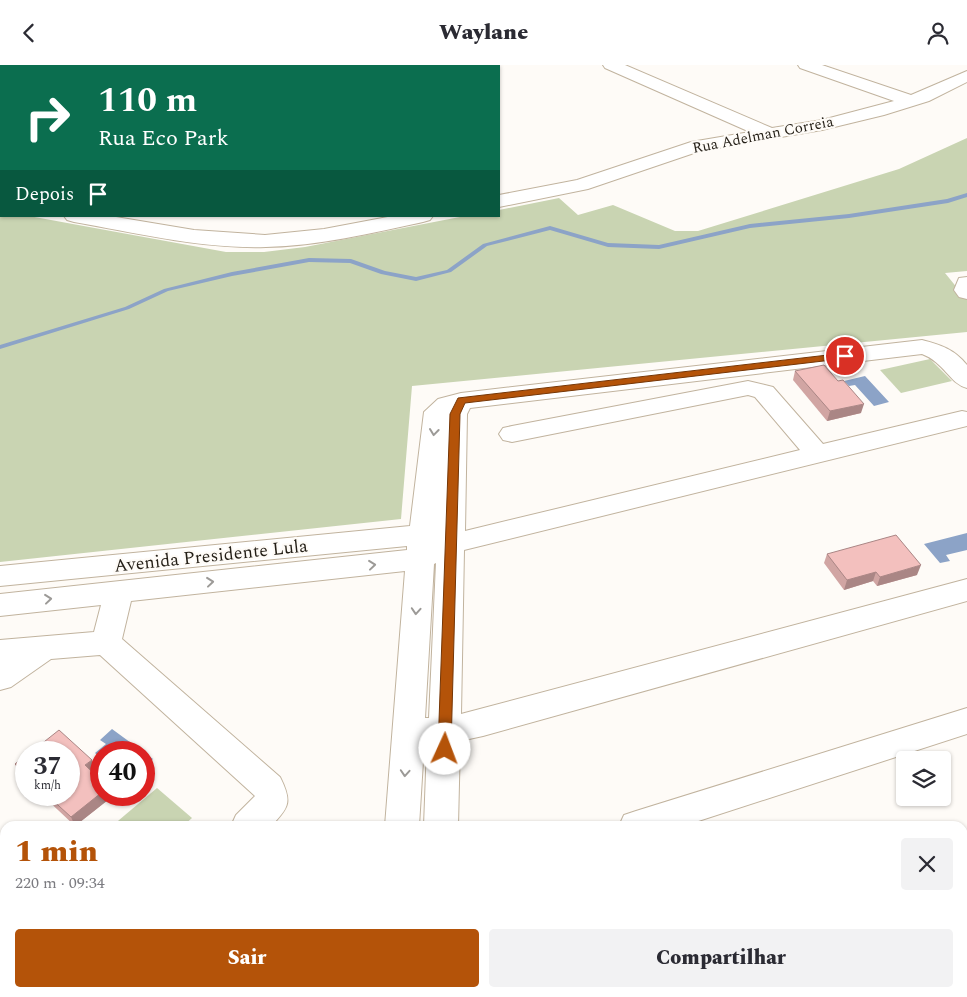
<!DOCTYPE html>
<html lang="pt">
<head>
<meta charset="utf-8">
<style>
	body { margin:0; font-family:Spectral,serif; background:#f2f2f3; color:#2b2b33; height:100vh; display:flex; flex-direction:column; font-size:19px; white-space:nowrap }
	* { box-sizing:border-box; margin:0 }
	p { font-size:16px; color:#7c7c81 }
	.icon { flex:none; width:28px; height:28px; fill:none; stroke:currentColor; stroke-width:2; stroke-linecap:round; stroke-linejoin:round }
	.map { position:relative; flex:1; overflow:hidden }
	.sheet { position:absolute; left:0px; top:756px; width:968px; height:176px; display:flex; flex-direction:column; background:#fff; border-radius:15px 15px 0 0; box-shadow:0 1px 4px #0004 }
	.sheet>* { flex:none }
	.banner { position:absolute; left:0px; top:0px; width:500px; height:152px; box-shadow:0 1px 4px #0004; background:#0b6e4f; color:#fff; overflow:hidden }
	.controls { position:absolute; left:896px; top:686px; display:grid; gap:10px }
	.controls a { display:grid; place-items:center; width:55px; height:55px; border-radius:5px; background:#fff; box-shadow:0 1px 4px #0004; font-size:25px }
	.speed { position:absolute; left:15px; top:676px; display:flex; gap:10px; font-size:25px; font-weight:700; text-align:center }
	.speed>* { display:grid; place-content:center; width:65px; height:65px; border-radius:50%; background:#fff; box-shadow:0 1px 4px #0004; line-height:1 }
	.speed small { font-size:12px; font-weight:400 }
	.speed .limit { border:8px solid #d22; background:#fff; color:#111 }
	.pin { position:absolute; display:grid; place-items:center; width:42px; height:42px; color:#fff; margin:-21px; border:2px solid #fff; border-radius:50%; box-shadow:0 1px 5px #0007 }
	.me { position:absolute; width:55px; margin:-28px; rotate:2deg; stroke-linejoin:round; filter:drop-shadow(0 0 4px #0008) }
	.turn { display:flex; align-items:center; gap:18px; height:105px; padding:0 15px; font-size:22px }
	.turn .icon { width:65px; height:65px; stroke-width:2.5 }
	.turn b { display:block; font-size:35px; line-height:42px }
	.then { display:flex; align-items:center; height:48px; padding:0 15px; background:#0003; gap:10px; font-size:19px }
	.round { display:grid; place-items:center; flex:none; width:52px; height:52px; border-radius:5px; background:#f2f2f3 }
	.summary { display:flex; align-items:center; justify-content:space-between; height:85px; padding:0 15px }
	h1 { font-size:30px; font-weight:800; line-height:38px; color:#b45309 }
	.button { display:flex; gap:10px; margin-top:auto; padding:10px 15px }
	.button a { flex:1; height:58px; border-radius:5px; background:#b45309; color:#fff; font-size:20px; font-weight:800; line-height:58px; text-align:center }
	.button a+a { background:#f2f2f3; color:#2b2b33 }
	header { display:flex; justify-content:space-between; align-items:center; height:65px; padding:0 15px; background:#fff; font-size:22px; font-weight:800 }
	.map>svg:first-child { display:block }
</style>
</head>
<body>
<header><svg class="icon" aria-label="back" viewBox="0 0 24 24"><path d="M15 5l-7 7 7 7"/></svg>Waylane<svg class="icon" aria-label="person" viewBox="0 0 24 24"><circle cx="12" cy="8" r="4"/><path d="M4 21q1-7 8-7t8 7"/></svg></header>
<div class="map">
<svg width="967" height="932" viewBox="0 0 967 932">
	<rect width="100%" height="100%" fill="#fefbf7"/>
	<g fill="#c9d4b2">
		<polygon points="967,73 967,206 945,208 967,235 967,267 412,321 401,454 0,497 0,147 1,151 29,151 226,187 264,187 305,182 465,151 499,151 499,145 559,133 578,150 613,140 675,166 698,166 899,104"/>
		<polygon points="930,294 952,316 901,328 880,305"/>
		<polygon points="157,723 192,753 183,761 112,761"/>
	</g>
	<g fill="#8ca3c7">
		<polygon points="865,311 889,337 874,341 855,320 849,321 844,316"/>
		<polygon points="967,468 967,485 946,490 950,496 940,498 924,479"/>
		<polygon points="112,664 153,694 144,702 144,688 101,688 101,693 95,688 106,679 100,675"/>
	</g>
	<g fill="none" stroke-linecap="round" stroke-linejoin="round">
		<polygon fill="#8ca3c7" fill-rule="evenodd" points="967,128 967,132 948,138 849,153 750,163 659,184 608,182 550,165 487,181 451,207 416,216 381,209 350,198 309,197 232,211 168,226 129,244 0,284 0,280 125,242 164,224 232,207 309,193 351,194 385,206 416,212 447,205 483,179 550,161 608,178 659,180 750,159 849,149 947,134"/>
		<g stroke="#c1b39e" stroke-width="2">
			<g id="minor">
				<polygon points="367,0 384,0 384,1 368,1"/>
				<polygon points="603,0 625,0 772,63 822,55 894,36 800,3 798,0 822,0 911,30 967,6 967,17 929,36 884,50 822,65 700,86 588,124 499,142 499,130 577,115 691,77 750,67 605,3"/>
				<rect x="0" y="134" width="1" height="12"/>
				<path d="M 64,151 L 110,151 L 194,165 L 265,170 L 324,164 L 393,151 L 433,151 L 430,155 L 423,157 C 371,168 319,181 266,182 C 201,184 137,168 74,157 L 67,155 Z"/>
				<polygon points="967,212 967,234 959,232 954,225 959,213"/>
				<path d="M 922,275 C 941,280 954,284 967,300 L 967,323 C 950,319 944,297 922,289 L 470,343 L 467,349 L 465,466 L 800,385 L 755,332 L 748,330 L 512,377 L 503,375 L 499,369 L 503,363 L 512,361 L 748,316 L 773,322 L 823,379 L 962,346 L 967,347 L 967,361 L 464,485 L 461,649 L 967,514 L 967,536 L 483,671 L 460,676 L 458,761 L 424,761 L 427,680 L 424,680 L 419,761 L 385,761 L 405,506 L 131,536 L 122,574 L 280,712 C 292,736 290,742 271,761 L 231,761 L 236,750 L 255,731 L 100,590 L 51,594 L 11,622 L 0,625 L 0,575 L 94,567 L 101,540 L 0,551 L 0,529 L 407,485 L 407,481 L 0,521 L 0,501 L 410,461 L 424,347 L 438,334 L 461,328 ZM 436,498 L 429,653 L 425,653 L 434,499 Z"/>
				<polygon points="967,643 967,669 683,761 619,761 624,750 636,746"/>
				<polygon points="967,832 967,866 962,868 962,834"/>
				<polygon points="21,928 63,928 62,932 19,932"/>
				<polygon points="510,928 551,928 553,932 511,932"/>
				<polygon points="576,928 618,928 620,932 577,932"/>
				<polygon points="717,928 766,928 765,932 715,932"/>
			</g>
		</g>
		<use href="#minor" fill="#fff" fill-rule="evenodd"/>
	</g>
	<g fill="#d1a5a3">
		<polygon points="795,306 861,348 827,356 793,315"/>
		<polygon points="827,489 917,510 877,521 873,516 844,525 824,498"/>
		<polygon points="26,690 26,715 19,708 15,699"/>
		<polygon points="92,695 95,704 92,707 113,731 75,761 42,730 69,730"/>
	</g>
	<g fill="#aa8685">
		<polygon points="864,339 861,348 827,356 830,346"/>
		<polygon points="921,500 917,510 877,521 880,512"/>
		<polygon points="876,507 873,516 844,525 847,515"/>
		<polygon points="92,695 95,704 89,709 85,700"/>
		<polygon points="101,728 101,730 112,730 113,731 75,761 71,752"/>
	</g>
	<g fill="#f3c0be" stroke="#aa8685">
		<polygon points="824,300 838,316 843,315 864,339 830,346 795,306"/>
		<polygon points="896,470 921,500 880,512 876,507 847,515 827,489"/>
		<polygon points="59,665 92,695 85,700 101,715 101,728 71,752 47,730 69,730 69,688 30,688"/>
		<polygon points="26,690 26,710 15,699"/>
	</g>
	<defs><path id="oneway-chevron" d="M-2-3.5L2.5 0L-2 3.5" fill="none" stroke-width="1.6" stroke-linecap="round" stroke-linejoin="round" transform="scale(1.25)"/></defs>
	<g stroke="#9c9a97">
		<use href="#oneway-chevron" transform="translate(434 367) rotate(97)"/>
		<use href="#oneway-chevron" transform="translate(372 500) rotate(-6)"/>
		<use href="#oneway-chevron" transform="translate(210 517) rotate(-6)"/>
		<use href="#oneway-chevron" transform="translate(48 534) rotate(-6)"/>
		<use href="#oneway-chevron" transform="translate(416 546) rotate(94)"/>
		<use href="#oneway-chevron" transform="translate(405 708) rotate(94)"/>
	</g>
	<polygon fill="#b45309" stroke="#753606" points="845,288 850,291 849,293 465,338 460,349 451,684 449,688 440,688 438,684 450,349 458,333"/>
	<g text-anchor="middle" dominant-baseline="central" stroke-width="4.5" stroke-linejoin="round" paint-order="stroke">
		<g font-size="15" fill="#241f17" stroke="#fefbf7">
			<text transform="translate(763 70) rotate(-11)">Rua Adelman Correia</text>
		</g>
		<g font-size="18" fill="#241f17" stroke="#fefbf7">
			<text transform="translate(211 491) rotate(-6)">Avenida Presidente Lula</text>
		</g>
	</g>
</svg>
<div class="controls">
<a><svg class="icon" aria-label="layers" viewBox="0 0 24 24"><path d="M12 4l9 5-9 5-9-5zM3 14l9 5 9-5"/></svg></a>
</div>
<div class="speed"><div>37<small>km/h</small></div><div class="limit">40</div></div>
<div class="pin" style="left:845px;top:291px;background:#d93025"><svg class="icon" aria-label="arrive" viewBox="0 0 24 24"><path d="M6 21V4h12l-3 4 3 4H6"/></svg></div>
<svg class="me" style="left:445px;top:684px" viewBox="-20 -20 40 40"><circle r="19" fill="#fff"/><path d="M0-13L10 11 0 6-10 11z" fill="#b45309"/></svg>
<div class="banner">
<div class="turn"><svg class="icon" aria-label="right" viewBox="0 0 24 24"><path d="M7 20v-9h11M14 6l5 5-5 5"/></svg><div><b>110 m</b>Rua Eco Park</div></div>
<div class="then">Depois<svg class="icon" aria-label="arrive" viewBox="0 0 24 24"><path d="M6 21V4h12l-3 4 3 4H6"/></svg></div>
</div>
<section class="sheet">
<div class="summary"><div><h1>1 min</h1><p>220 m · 09:34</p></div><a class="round"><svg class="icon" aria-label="close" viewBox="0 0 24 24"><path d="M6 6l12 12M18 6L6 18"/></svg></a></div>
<div class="button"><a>Sair</a><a>Compartilhar</a></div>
</section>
</div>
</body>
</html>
